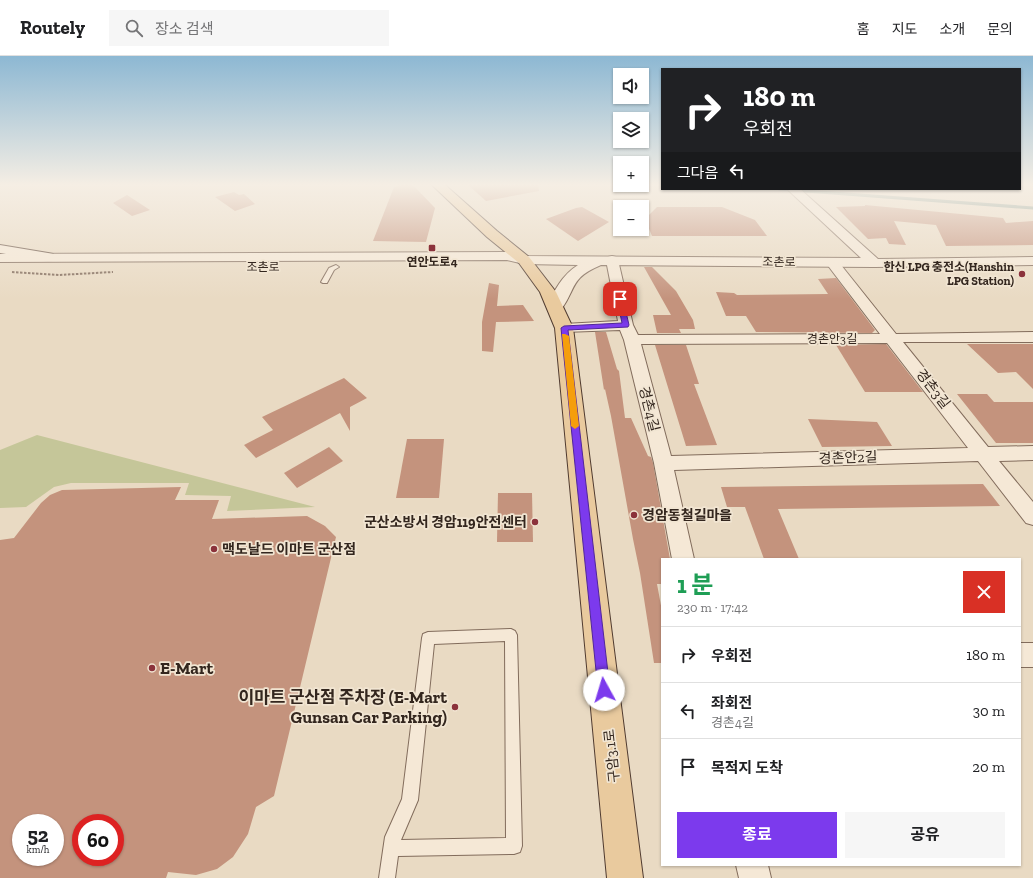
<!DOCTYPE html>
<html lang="ko">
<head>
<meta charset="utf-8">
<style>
	body { margin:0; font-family:"Zilla Slab","Noto Sans KR",serif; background:#f6f6f6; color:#202124; height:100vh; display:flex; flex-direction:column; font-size:15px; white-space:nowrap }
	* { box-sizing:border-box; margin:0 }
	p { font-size:13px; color:#757577 }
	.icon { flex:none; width:22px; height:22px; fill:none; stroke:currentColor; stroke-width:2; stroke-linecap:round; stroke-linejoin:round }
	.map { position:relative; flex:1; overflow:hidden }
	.panel { position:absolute; left:661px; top:502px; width:360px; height:308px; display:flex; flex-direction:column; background:#fff; border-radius:0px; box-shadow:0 1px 3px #0004 }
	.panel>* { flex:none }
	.hud { position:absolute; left:661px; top:12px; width:360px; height:122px; border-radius:0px; box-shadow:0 1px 3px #0004; background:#202124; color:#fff; overflow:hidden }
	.buttons { position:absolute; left:613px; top:12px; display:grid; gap:8px }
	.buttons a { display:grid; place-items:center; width:36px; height:36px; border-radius:0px; background:#fff; box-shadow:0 1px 3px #0004; font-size:20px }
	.speed { position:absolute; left:12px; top:758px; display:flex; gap:8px; font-size:20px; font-weight:700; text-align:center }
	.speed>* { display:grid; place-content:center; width:52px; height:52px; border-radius:50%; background:#fff; box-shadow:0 1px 3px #0004; line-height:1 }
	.speed small { font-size:10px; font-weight:400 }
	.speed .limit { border:6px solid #d22; background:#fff; color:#111 }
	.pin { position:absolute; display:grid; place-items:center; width:34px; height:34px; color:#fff; margin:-17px; border-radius:8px; box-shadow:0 2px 6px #0006 }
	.me { position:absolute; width:44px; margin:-22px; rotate:354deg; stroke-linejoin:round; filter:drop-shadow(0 0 3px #0008) }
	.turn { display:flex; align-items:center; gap:14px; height:84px; padding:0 16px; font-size:18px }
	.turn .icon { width:52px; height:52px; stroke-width:2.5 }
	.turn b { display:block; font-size:28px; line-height:34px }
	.then { display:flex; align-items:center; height:38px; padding:0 16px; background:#0003; gap:8px; font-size:15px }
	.round { display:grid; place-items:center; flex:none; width:42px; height:42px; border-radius:0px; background:#f6f6f6 }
	.headline { display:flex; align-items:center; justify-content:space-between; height:68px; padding:0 16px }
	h1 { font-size:24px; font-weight:700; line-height:30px; color:#1e9e55 }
	.cta { display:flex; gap:8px; margin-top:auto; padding:8px 16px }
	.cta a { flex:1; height:46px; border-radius:0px; background:#7c3aed; color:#fff; font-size:16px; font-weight:700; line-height:46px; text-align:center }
	.cta a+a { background:#f6f6f6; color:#202124 }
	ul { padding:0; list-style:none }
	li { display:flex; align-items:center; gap:12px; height:56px; padding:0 16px; border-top:1px solid #e0e0e0 }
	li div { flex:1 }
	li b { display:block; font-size:15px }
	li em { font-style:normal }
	header { display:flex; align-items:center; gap:24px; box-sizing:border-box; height:56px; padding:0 20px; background:#fff; border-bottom:1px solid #e0e0e0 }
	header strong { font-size:19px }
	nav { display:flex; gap:22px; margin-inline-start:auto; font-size:14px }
	.search { width:280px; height:36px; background:#f6f6f6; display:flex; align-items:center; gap:10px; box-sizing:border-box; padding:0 14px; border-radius:0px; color:#757577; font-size:15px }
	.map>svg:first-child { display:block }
</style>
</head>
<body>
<header>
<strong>Routely</strong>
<div class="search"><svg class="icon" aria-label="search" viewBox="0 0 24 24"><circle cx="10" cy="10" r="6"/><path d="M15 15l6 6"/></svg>장소 검색</div>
<nav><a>홈</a><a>지도</a><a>소개</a><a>문의</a></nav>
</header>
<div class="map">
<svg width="1033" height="822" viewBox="0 0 1033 822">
	<rect width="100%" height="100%" fill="#e9dac3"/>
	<polygon fill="#c5c699" points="37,379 315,451 227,455 231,440 185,439 189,427 71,427 54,431 26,451 0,452 0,394"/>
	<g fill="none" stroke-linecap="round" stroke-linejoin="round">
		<polyline stroke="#6d8a80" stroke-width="3" points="779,133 1033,152"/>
	</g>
	<g fill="#c4937d" fill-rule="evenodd">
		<polygon points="405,128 412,128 435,152 426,186 373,185 394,131"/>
		<polygon points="467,128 538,128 539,135 486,145"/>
		<polygon points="234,136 239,139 244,138 255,148 235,155 215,141"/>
		<polygon points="127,139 150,154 132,160 113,147"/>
		<polygon points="865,149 1003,162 1006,167 1033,165 1033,189 946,190 936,169 894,165 906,189 889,188 886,182 868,183 836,151 865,150"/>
		<polygon points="582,151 609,166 578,185 546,163 576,152"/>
		<polygon points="657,151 722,151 755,164 767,180 652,180 645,163"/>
		<polygon points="644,211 652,211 676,235 693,264 695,273 679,273 681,277 657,277 653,259 671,259"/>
		<polygon points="836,222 875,274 872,277 756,276 746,260 726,260 716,236 734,237 737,239 828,238 818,223"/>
		<polygon points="489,227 499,229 497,250 523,249 534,265 496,266 493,296 482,295 482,266"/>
		<polygon points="595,276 606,276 617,313 619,315 625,362 631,362 648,400 651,401 653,407 670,503 662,503 662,528 657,528 662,555 662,607 654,607 640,517 633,483 611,360 605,333 604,334"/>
		<polygon points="886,288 923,336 865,336 836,289"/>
		<polygon points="967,288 1033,288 1033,333 1016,316 998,317"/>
		<polygon points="655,289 686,289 699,328 694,328 717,389 686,390"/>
		<polygon points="344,322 367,342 350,351 350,375 340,357 256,402 244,389 273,374 262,361"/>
		<polygon points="957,338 987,338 994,346 1033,346 1033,387 996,387"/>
		<polygon points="808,363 877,366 892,390 822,391"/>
		<polygon points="407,383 444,383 439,442 396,442"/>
		<polygon points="329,391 343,405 297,432 284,417"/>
		<polygon points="983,428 1000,450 778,453 799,503 764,503 745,451 727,451 721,431"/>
		<path d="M 181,431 L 175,444 L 219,444 L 212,463 L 307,460 L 325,470 L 336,481 L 274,740 L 256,751 L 248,778 L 233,801 L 217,813 L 196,819 L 168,816 L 166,822 L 0,822 L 0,484 L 14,482 L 41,447 L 50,439 L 62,434 ZM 21,767 L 55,767 L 55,801 L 21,801 ZM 81,767 L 115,767 L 115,801 L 81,801 Z"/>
		<polygon points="498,437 532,437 533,486 497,486"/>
	</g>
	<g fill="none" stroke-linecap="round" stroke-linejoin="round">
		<g stroke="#826c5c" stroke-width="2">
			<g id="service">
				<polygon points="336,209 339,211 334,214 327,227 323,227 321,226 329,212"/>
				<path d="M 511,573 L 515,575 L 517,579 L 522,790 L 520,796 L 514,798 L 398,800 L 395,822 L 379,822 L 385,781 L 402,743 L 422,582 L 423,578 L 428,576 ZM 505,585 L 506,782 L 401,784 L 418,744 L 434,588 Z"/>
			</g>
		</g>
		<g stroke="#826c5c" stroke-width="2">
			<g id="minor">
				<path d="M 612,200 L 616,201 L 618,204 L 633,269 L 638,279 L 880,278 L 826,207 L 827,204 L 837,204 L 896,278 L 1033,276 L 1033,286 L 903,286 L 988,391 L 1033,390 L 1033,404 L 999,405 L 1033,446 L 1033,469 L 1026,467 L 978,405 L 674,414 L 694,503 L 672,503 L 654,407 L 624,284 L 620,274 L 564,276 L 559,275 L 557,272 L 559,269 L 564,268 L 618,265 L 606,204 L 608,201 ZM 887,287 L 968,392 L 671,400 L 641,288 Z"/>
				<rect x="1020" y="587" width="13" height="24"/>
				<polygon points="736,809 768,809 771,822 739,822"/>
			</g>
		</g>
		<g stroke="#826c5c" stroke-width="2">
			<path id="tertiary" d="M 787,133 L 800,133 L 878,203 L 1033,201 L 1033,209 L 874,211 L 601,209 C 570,222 577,231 561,254 L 555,256 L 549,254 L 547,251 C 554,235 562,219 578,209 L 524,208 L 507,204 L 0,206 L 0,198 L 507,196 L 524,200 L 861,202 Z"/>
		</g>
		<g stroke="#644e3f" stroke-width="2">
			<polygon id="secondary" points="0,189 48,197 53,198 55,201 53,204 48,205 0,197"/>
		</g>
		<g stroke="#503b30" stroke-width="2">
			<polygon id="primary" points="431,128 444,128 497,175 529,201 556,236 573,272 643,822 607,822 555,272 540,236 519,207 487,181"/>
		</g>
		<polyline stroke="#826c5c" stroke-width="2" stroke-dasharray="2.5 1.5" stroke-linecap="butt" points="12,216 59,219 113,216"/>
		<use href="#service" fill="#f5e8d6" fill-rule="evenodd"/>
		<use href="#minor" fill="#f5e8d6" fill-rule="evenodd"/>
		<use href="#tertiary" fill="#f5e8d6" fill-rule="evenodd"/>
		<use href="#secondary" fill="#f5e8d6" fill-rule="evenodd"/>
		<use href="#primary" fill="#e9ca9e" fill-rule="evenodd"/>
	</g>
	<linearGradient id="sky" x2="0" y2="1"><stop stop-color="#8db8d3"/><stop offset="0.53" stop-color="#f5eee4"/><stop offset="1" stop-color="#f5eee4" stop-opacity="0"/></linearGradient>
	<rect width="1033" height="243" fill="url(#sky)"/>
	<polygon fill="#7c3aed" stroke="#51269a" points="620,241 623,243 629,269 628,271 568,274 610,634 609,638 604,640 600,638 598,634 561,272 564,270 622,267 617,243"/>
	<polygon fill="#f59e0b" points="562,278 565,278 569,280 579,370 575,373 571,370"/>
	<g fill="#8b323b" stroke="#f1e5d2" stroke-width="1.5">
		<rect x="428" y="188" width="8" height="8" rx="2"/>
		<circle cx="1022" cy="218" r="4"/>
		<circle cx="634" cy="459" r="4"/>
		<circle cx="535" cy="466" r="4"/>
		<circle cx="214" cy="493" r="4"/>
		<circle cx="152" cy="612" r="4"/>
		<circle cx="455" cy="651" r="4"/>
	</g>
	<g text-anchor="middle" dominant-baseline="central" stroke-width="3.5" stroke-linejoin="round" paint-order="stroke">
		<g font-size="12" font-weight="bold" fill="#33261e" stroke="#f1e5d2">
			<text x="432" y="206">연안도로4</text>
			<text x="1014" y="211" text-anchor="end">한신 LPG 충전소(Hanshin<tspan x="1014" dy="14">LPG Station)</tspan></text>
		</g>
		<g font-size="12" fill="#33261e" stroke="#f1e5d2">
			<text transform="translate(779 206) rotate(1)">조촌로</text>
			<text x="263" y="211">조촌로</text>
			<text x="832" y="283">경촌안3길</text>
		</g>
		<g font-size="14" fill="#33261e" stroke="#f1e5d2">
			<text transform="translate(933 333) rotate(52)">경촌3길</text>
			<text transform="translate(649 353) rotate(76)">경촌4길</text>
			<text transform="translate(848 402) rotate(-2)">경촌안2길</text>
			<text transform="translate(612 700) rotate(-96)">구암3.1로</text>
		</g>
		<g font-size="14" font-weight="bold" fill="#33261e" stroke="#f1e5d2" text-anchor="start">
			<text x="642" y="459">경암동철길마을</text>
			<text x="527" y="466" text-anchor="end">군산소방서 경암119안전센터</text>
			<text x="222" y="493">맥도날드 이마트 군산점</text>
		</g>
		<g font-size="17" font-weight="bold" fill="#33261e" stroke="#f1e5d2" text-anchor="start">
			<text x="160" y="612">E-Mart</text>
			<text x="447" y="641" text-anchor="end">이마트 군산점 주차장 (E-Mart<tspan x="447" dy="20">Gunsan Car Parking)</tspan></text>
		</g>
	</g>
</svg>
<div class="buttons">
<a><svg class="icon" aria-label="sound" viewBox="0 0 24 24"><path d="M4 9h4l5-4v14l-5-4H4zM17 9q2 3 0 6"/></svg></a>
<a><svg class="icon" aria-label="layers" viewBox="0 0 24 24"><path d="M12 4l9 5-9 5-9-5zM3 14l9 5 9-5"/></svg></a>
<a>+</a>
<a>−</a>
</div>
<div class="speed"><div>52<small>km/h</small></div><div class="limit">60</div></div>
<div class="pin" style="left:620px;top:243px;background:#d93025"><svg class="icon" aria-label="arrive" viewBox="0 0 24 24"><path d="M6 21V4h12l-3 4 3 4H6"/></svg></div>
<svg class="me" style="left:604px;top:634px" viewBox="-20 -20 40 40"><circle r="19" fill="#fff"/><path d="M0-13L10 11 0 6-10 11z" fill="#7c3aed"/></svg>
<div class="hud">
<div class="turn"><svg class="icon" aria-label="right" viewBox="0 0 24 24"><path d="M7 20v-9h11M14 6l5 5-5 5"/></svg><div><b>180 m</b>우회전</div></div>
<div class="then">그다음<svg class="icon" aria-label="left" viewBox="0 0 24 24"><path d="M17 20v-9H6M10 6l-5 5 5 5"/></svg></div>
</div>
<section class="panel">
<div class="headline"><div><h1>1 분</h1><p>230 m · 17:42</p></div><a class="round" style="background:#d93025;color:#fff"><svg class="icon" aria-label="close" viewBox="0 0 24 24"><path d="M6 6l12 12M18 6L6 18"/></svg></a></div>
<ul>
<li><svg class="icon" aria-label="right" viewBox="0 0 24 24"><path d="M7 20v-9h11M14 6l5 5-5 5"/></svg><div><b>우회전</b></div><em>180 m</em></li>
<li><svg class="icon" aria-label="left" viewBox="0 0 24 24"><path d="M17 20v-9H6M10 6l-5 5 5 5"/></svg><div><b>좌회전</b><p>경촌4길</p></div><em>30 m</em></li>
<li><svg class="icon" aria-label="arrive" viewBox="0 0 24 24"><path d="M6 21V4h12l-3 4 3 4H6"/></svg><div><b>목적지 도착</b></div><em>20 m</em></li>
</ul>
<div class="cta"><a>종료</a><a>공유</a></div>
</section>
</div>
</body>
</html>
